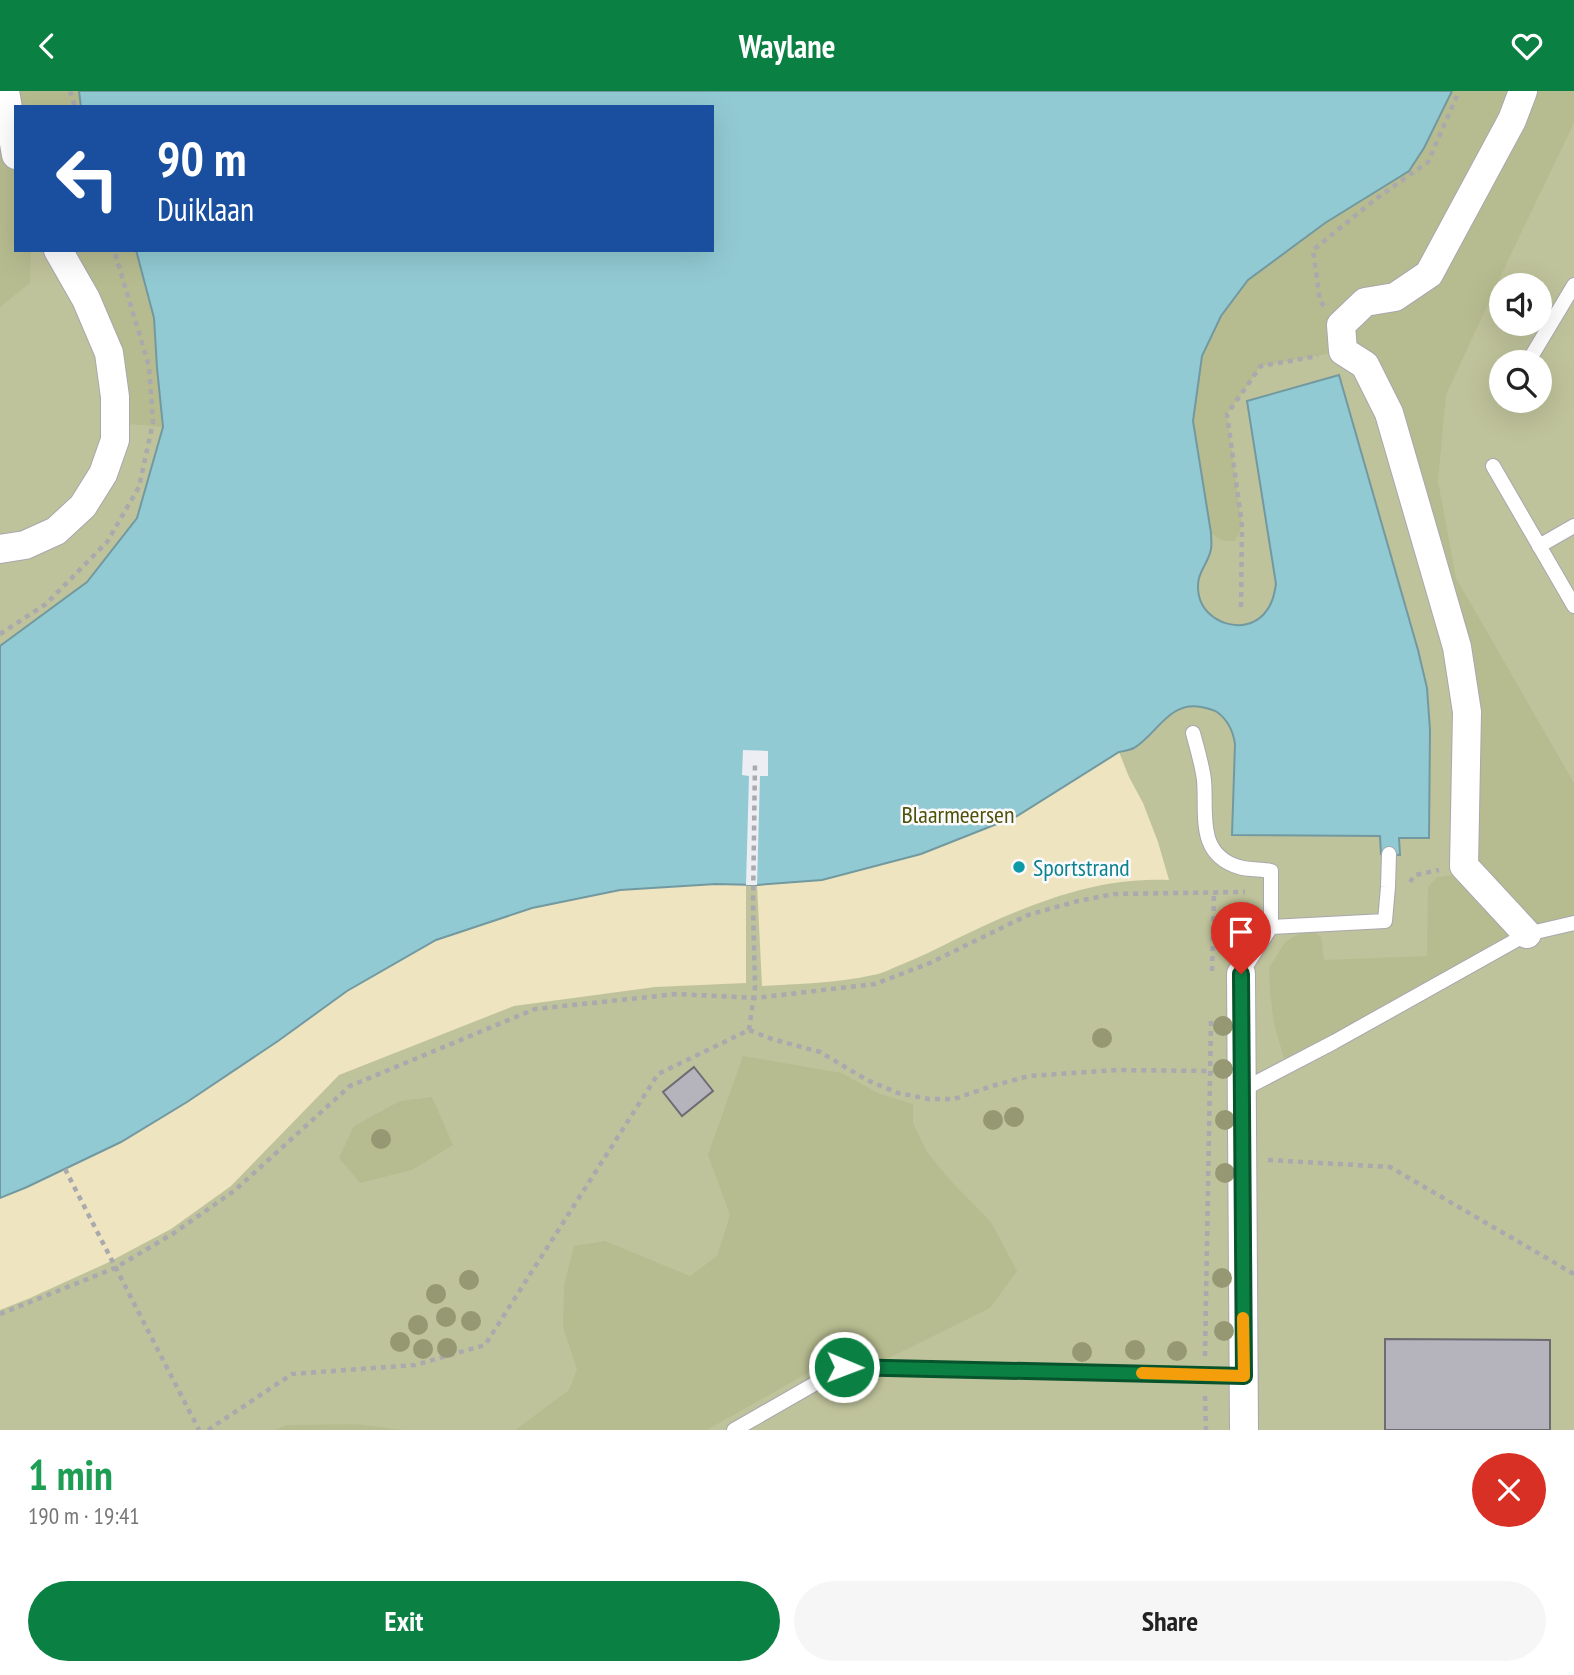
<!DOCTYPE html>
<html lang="en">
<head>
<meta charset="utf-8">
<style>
	body { margin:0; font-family:"PT Sans Narrow",sans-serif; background:#f6f6f6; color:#222; height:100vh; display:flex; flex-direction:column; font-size:26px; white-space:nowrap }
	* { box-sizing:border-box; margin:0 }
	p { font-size:23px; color:#767676 }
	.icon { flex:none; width:38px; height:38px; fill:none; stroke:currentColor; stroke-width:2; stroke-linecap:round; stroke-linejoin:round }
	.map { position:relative; height:1339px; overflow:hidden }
	.panel { display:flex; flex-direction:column; background:#fff; flex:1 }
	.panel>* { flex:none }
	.top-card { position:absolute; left:14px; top:14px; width:700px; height:147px; border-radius:0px; box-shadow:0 7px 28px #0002; background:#1a4fa0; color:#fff; overflow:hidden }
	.controls { position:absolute; left:1489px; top:182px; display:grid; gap:14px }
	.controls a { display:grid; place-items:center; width:63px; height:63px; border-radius:50%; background:#fff; box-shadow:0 7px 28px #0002; font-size:35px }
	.pin { position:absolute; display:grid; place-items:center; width:60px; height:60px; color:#fff; margin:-72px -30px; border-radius:50% 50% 50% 0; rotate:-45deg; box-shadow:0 0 7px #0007 }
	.pin .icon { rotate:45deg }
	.me { position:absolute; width:77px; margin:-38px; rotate:91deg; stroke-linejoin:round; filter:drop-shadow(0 0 5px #0008) }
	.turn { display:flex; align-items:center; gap:24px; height:147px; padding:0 28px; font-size:32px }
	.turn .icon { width:91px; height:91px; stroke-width:2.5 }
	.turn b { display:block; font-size:49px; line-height:60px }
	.round { display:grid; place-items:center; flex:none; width:74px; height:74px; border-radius:37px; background:#f6f6f6 }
	.overview { display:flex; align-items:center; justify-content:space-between; height:119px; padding:0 28px }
	h1 { font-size:42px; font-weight:800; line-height:52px; color:#1e9e55 }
	.button { display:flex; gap:14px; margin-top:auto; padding:14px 28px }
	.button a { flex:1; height:80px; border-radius:42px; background:#0b8043; color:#fff; font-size:28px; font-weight:800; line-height:80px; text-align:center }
	.button a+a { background:#f6f6f6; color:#222 }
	header { display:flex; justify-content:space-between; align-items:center; height:91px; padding:0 28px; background:#0b8043; color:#fff; font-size:32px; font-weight:800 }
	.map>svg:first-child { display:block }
</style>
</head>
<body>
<header><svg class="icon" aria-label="back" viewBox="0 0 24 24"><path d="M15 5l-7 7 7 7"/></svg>Waylane<svg class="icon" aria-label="heart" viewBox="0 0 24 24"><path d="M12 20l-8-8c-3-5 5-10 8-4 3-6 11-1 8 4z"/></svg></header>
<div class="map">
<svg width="1574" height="1339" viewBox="0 0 1574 1339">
	<rect width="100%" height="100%" fill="#ededf4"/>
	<path fill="#bfc39b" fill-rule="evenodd" d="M 0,0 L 1574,0 L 1574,1339 L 0,1339 ZM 16,16 L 712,16 L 712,159 L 16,159 ZM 1502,194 L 1540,194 L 1540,233 L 1502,233 ZM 1502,271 L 1540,271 L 1540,310 L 1502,310 Z"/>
	<g fill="#b7bc90">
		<polygon points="0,0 79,0 81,16 16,16 16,159 31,159 30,192 0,216"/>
		<path d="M 1452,0 L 1574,0 L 1574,32 L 1511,163 L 1446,304 L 1438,390 L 1456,487 L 1574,692 L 1574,832 L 1527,843 L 1464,775 L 1467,621 L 1389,322 L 1343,260 L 1261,275 L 1227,323 L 1242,435 L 1235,450 C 1224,451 1219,449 1211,442 L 1193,330 L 1202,265 L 1221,225 L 1248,189 L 1424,57 Z"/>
		<polygon points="73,159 136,159 154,227 157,277 163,336 129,333 125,268"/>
		<polygon points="1457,784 1517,842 1285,971 1274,933 1270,901 1269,877 1285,851 1302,841 1315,841 1321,846 1324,869 1427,865 1428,796 1437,786"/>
		<polygon points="743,965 842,982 878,1002 913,1013 913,1032 927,1061 950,1089 991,1131 1017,1180 990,1217 885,1269 838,1265 707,1339 515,1339 569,1299 577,1278 563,1236 564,1194 574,1155 605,1150 690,1185 717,1165 730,1124 708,1064"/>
		<polygon points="432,1006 453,1054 412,1079 360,1092 339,1067 354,1035 400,1010"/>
		<polygon points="355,1333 404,1339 275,1339 286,1334"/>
	</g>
	<g fill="#eee4bf">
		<path d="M 1119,661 L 1129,686 L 1143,712 L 1158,751 L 1169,789 C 1093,785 1023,816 956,848 C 937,858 918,867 898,875 C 890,878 882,883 873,884 C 838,892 798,893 762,895 L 757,794 L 822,789 Z"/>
		<polygon points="716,793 746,794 746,892 655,896 514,915 339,984 231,1095 171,1138 107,1172 30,1207 0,1219 0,1107 27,1096 121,1051 187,1011 278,950 347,900 436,849 532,817 620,799"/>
	</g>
	<path fill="#92cad3" stroke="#7299a0" stroke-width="2" d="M 79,0 L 1452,0 L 1424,57 L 1409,80 L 1325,132 L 1248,189 L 1221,225 L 1202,265 L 1193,330 L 1211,442 C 1211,447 1212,453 1211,458 C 1208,475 1194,482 1199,505 C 1205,532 1244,545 1264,523 C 1272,514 1274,505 1276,493 L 1247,310 L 1339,284 L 1418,559 L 1427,597 L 1430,639 L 1429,747 L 1399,747 L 1400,764 L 1381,763 L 1380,745 L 1232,744 L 1235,653 C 1233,639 1228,629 1217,621 C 1212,618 1206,617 1201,616 C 1169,610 1157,643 1134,657 C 1130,659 1124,660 1119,661 L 1017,725 L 921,763 L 822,789 L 757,794 L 716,793 L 620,799 L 532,817 L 436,849 L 347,900 L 278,950 L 187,1011 L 121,1051 L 27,1096 L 0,1107 L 0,555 L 87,491 L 137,427 L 163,336 L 157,277 L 154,227 L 136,159 L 712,159 L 712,16 L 81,16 Z"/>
	<polygon fill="#ededf4" points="743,659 768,660 768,685 760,685 757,794 746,794 749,685 742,684"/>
	<g fill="#b5b4bc" stroke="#6d6c73" stroke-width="2">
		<polygon points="694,976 713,1000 682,1025 663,1001"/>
		<polygon points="1385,1248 1550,1249 1550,1339 1385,1339"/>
	</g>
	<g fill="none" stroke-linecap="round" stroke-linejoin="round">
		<g stroke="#a8a7ae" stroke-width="16">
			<g id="lane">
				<polyline points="1528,271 1574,194"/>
				<polyline points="1493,375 1574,515"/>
				<polyline points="1539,455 1574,435"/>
				<path d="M 1193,642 C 1197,657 1202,673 1204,689 C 1207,723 1196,763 1239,776 C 1248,779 1261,778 1271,780 L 1271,836"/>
				<polyline points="1241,883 1271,836 1385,830 1388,796 1389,763"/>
				<polyline points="1242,999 1334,951 1527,843 1574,832"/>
				<polyline points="734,1339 844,1276 1244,1285"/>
			</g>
		</g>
		<g stroke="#a8a7ae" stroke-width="30">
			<g id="street">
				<polyline points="5,0 16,64"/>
				<polyline points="1523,0 1512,29 1429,183 1395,206 1365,211 1341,234 1343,260 1365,274 1389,322 1457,556 1467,621 1464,775 1527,843"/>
				<polyline points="0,458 25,454 56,440 83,415 103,383 115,349 115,306 109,262 86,208 58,159"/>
				<polyline points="1241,883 1244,1339"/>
			</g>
		</g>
		<g stroke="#a9a9ae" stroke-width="4.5" stroke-dasharray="5 5" stroke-linecap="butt">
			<polyline points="70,0 75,16"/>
			<polyline points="1324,215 1320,210 1313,159 1377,107 1428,71 1459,0"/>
			<polyline points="1241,516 1242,435 1227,323 1261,275 1318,265"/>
			<polyline points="0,543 46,513 107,451 139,396 153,331 149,275 114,159"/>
			<polyline points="1410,791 1415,784 1439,779"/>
			<polyline points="1212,880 1214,802"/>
			<polyline points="749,939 755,896 753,814 755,671"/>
			<polyline points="1268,1069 1390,1076 1574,1183"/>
			<polyline points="65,1078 199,1339"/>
			<polyline points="0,1223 115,1177 174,1142 234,1100 350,995 535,918 677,903 755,907 875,893 930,872 1028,824 1078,810 1114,803 1245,801"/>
			<polyline points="1205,1265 1211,930"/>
			<polyline points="1205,1305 1206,1339"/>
			<polyline points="208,1339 292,1283 415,1274 485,1254 658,983 749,939 772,948 820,961 867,989 898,1002 929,1008 954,1008 992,995 1029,985 1117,979 1209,980 1213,982"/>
		</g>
		<use href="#lane" stroke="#fff" stroke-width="14"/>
		<use href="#street" stroke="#fff" stroke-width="28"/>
	</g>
	<g fill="#969873">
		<circle cx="1223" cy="935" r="10"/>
		<circle cx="1102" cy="947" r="10"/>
		<circle cx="1223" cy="978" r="10"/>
		<circle cx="1014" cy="1026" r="10"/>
		<circle cx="993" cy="1029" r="10"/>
		<circle cx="1225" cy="1029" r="10"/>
		<circle cx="381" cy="1048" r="10"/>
		<circle cx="1225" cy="1082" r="10"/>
		<circle cx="1222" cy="1187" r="10"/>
		<circle cx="469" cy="1189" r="10"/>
		<circle cx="436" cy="1203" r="10"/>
		<circle cx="446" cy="1226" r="10"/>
		<circle cx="471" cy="1230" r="10"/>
		<circle cx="418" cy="1234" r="10"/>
		<circle cx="1224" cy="1240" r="10"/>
		<circle cx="400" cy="1251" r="10"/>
		<circle cx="447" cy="1257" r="10"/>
		<circle cx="423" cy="1258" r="10"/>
		<circle cx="1135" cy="1259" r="10"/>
		<circle cx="1177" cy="1260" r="10"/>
		<circle cx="1082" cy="1261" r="10"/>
	</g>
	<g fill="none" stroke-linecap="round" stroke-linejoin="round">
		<g stroke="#07532c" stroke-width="18">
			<polyline id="route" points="844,1276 1244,1285 1241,883"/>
		</g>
		<use href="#route" stroke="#0b8043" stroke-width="12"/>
		<polyline stroke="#f59e0b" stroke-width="12" points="1142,1282 1244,1285 1243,1227"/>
	</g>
	<circle fill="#0f9aa8" stroke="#fbfbfe" stroke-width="2.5" cx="1019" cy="776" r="7"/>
	<g text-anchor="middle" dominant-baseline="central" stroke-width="5" stroke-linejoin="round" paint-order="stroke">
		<g font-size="24" fill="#4e5209" stroke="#fbfbfe">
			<text x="958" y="723">Blaarmeersen</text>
		</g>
		<g font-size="24" fill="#0d838f" stroke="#fbfbfe" text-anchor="start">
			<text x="1033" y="776">Sportstrand</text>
		</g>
	</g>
</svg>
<div class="controls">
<a><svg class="icon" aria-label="sound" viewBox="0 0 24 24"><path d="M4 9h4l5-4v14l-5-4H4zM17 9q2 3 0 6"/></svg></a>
<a><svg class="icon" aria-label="search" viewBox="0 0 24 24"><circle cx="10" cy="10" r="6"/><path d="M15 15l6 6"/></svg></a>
</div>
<div class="pin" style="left:1241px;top:883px;background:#d93025"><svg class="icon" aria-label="arrive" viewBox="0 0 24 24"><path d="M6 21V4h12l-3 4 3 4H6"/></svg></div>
<svg class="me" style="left:844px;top:1276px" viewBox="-20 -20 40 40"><circle r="17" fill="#0b8043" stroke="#fff" stroke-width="3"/><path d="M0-11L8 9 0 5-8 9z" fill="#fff"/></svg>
<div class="top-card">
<div class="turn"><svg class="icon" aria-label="left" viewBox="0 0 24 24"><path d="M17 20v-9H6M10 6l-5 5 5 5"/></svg><div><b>90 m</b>Duiklaan</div></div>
</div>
</div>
<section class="panel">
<div class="overview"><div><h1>1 min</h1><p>190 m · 19:41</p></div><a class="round" style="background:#d93025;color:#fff"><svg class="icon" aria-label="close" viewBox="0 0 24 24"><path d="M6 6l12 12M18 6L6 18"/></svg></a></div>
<div class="button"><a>Exit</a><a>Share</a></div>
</section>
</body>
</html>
